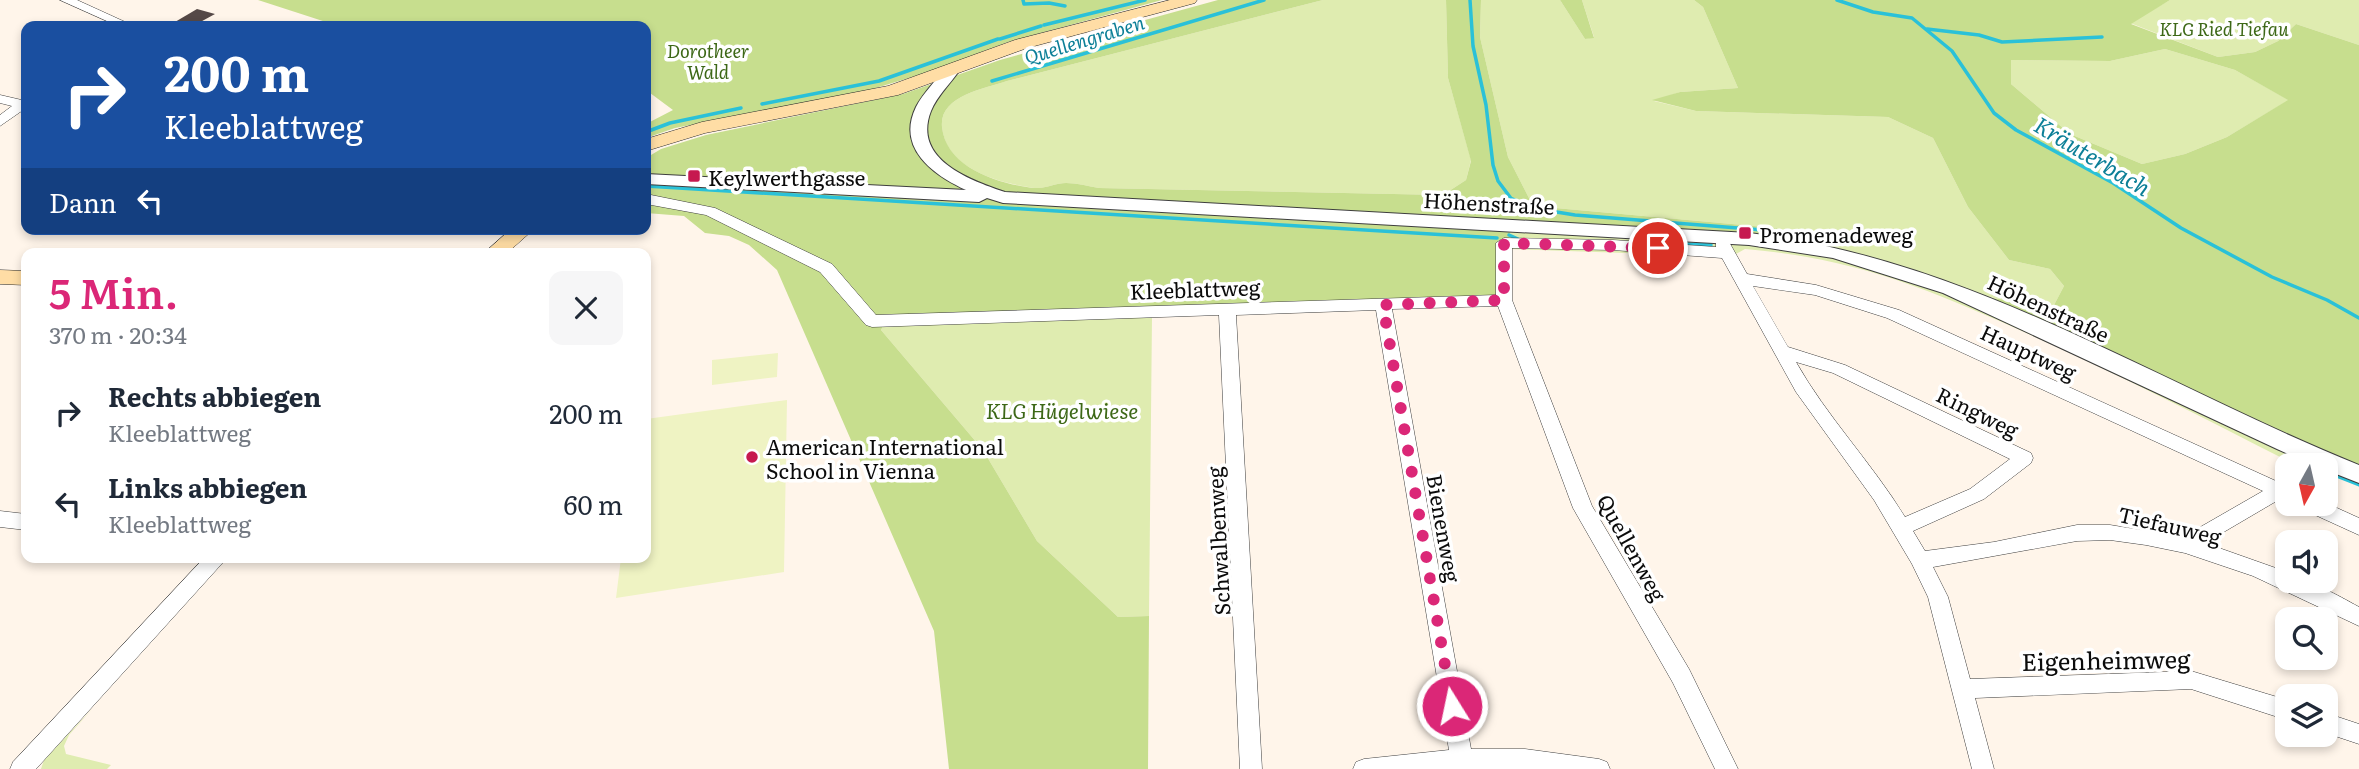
<!DOCTYPE html>
<html lang="de">
<head>
<meta charset="utf-8">
<style>
	body { margin:0; font-family:Literata,serif; background:#f6f6f7; color:#1f2937; height:100vh; display:flex; flex-direction:column; font-size:26px; white-space:nowrap }
	* { box-sizing:border-box; margin:0 }
	p { font-size:23px; color:#747a83 }
	.icon { flex:none; width:38px; height:38px; fill:none; stroke:currentColor; stroke-width:2; stroke-linecap:round; stroke-linejoin:round }
	.map { position:relative; flex:1; overflow:hidden }
	.sheet { position:absolute; left:21px; top:248px; width:630px; height:315px; display:flex; flex-direction:column; background:#fff; border-radius:14px; box-shadow:0 4px 10px #0003 }
	.sheet>* { flex:none }
	.guide { position:absolute; left:21px; top:21px; width:630px; height:214px; border-radius:14px; box-shadow:0 4px 10px #0003; background:#1a4fa0; color:#fff; overflow:hidden }
	.needle { width:46px; rotate:188deg }
	.fabs { position:absolute; left:2275px; top:453px; display:grid; gap:14px }
	.fabs a { display:grid; place-items:center; width:63px; height:63px; border-radius:14px; background:#fff; box-shadow:0 4px 10px #0003; font-size:35px }
	.pin { position:absolute; display:grid; place-items:center; width:60px; height:60px; color:#fff; margin:-30px; border:4px solid #fff; border-radius:50%; box-shadow:0 2px 7px #0007 }
	.me { position:absolute; width:77px; margin:-38px; rotate:350deg; stroke-linejoin:round; filter:drop-shadow(0 0 5px #0008) }
	.turn { display:flex; align-items:center; gap:24px; height:147px; padding:0 28px; font-size:32px }
	.turn .icon { width:91px; height:91px; stroke-width:2.5 }
	.turn b { display:block; font-size:49px; line-height:60px }
	.then { display:flex; align-items:center; height:66px; padding:0 28px; background:#0003; gap:14px; font-size:26px }
	.round { display:grid; place-items:center; flex:none; width:74px; height:74px; border-radius:14px; background:#f6f6f7 }
	.head { display:flex; align-items:center; justify-content:space-between; height:119px; padding:0 28px }
	h1 { font-size:42px; font-weight:600; line-height:52px; color:#db2777 }
	ul { padding:0; list-style:none }
	li { display:flex; align-items:center; gap:21px; height:91px; padding:0 28px }
	li div { flex:1 }
	li b { display:block; font-size:26px }
	li em { font-style:normal }
	.map>svg:first-child { display:block }
</style>
</head>
<body>
<div class="map">
<svg width="2359" height="769" viewBox="0 0 2359 769">
	<rect width="100%" height="100%" fill="#fff5ea"/>
	<g fill="#dfecb0">
		<path d="M 1323,0 L 1446,0 L 1448,78 L 1471,160 L 1466,180 L 1443,195 L 1099,188 C 1088,186 1077,183 1066,183 C 1056,183 1045,189 1034,188 C 999,183 946,169 942,127 C 939,96 983,89 1007,81 Z"/>
		<path d="M 1481,0 L 1560,0 L 1585,39 L 1594,37 L 1582,0 L 1694,0 L 1703,7 L 1738,88 L 1680,92 L 1654,101 L 1696,111 L 1888,117 L 1933,138 L 1968,207 L 2009,260 L 2050,269 L 2064,286 L 2054,305 L 2043,306 L 1982,296 L 2324,465 L 2296,465 C 2209,421 2122,376 2033,336 C 1933,291 1857,258 1745,249 L 1736,254 L 1712,256 L 1508,249 L 1512,220 L 1776,228 L 1533,206 L 1508,157 L 1480,37 Z"/>
		<polygon points="2170,0 2359,0 2359,45 2296,24 2278,41 2255,52 2218,57 2130,23"/>
		<polygon points="2165,49 2235,70 2289,100 2227,137 2185,154 2142,164 2070,134 2011,84 2011,60 2110,61"/>
		<polygon points="1152,316 1149,616 1118,617 1037,541 983,450 881,330 884,324"/>
		<polygon points="93,708 69,735 64,746 66,754 111,765 107,769 41,769 44,760"/>
	</g>
	<g fill="#c7de8e" fill-rule="evenodd">
		<polygon points="258,0 1162,0 1008,42 929,72 859,93 675,128 646,138 646,124 673,110 646,90 646,26 351,26 329,23"/>
		<path d="M 1218,0 L 1323,0 L 1007,81 C 983,89 939,96 942,127 C 946,168 999,184 1034,188 C 1045,189 1056,183 1066,183 C 1077,183 1088,186 1099,188 L 1443,195 L 1466,180 L 1471,161 L 1448,78 L 1446,0 L 1481,0 L 1480,37 L 1508,157 L 1533,206 L 1776,228 L 1789,235 L 1512,221 L 1508,249 L 1510,304 L 884,324 L 881,330 L 983,450 L 1037,541 L 1118,617 L 1149,616 L 1148,769 L 949,769 L 934,631 L 777,270 L 749,245 L 729,236 L 705,233 L 684,216 L 646,213 L 646,158 L 661,149 L 706,135 L 903,94 L 1000,60 Z"/>
		<polygon points="1560,0 1582,0 1594,38 1585,39"/>
		<path d="M 1694,0 L 2170,0 L 2131,24 L 2218,57 L 2255,52 L 2278,41 L 2296,24 L 2359,45 L 2359,480 L 2326,466 L 1980,296 L 2043,306 L 2054,305 L 2064,286 L 2050,269 L 2009,260 L 1968,207 L 1933,138 L 1888,117 L 1696,111 L 1652,100 L 1680,92 L 1738,88 L 1703,7 ZM 2165,49 L 2235,70 L 2288,100 L 2227,137 L 2185,154 L 2142,164 L 2070,134 L 2011,84 L 2011,60 L 2110,61 Z"/>
	</g>
	<g fill="#eff3c3">
		<polygon points="778,353 777,377 712,385 712,360"/>
		<polygon points="787,400 784,572 616,598 621,558 646,558 646,419"/>
	</g>
	<g fill="none" stroke-linecap="round" stroke-linejoin="round">
		<g stroke="#2ac1d8" stroke-width="3.5">
			<polyline points="1023,0 1024,4 1049,3 1065,6"/>
			<polyline points="1470,0 1473,46 1486,105 1493,165 1498,181 1513,201"/>
			<polyline points="1837,0 1873,12 1912,18 1952,51 1994,113 2016,130 2113,183 2181,228 2272,277 2327,300 2359,318"/>
			<polyline points="1044,25 1145,0"/>
			<polyline points="1927,29 1979,35 2002,42 2102,37"/>
			<polyline points="1000,39 1041,26"/>
			<polyline points="992,81 1264,0"/>
			<polyline points="762,104 879,81 998,39"/>
			<polyline points="646,132 670,123 741,108"/>
			<polyline points="646,186 1497,238"/>
			<polyline points="1512,199 1538,209 1575,215 1763,230"/>
			<polyline points="1509,235 1518,239"/>
			<polyline points="1660,243 1711,245"/>
		</g>
		<polyline stroke="#2ac1d8" stroke-width="5" points="2326,471 2359,484"/>
	</g>
	<polygon fill="#554947" points="197,9 215,14 193,26 175,22"/>
	<g fill="none" stroke-linecap="round" stroke-linejoin="round">
		<g stroke="#3e3e3e" stroke-width="1">
			<g id="minor">
				<polygon points="60,0 77,0 134,26 118,26"/>
				<polygon points="0,95 26,101 26,108 0,126 0,115 12,106 0,103"/>
				<path d="M 646,194 L 715,208 L 832,264 L 876,315 L 1496,295 L 1496,243 L 1504,238 L 1613,240 L 1716,247 L 1716,240 L 1728,240 L 1747,274 L 1816,285 L 1899,310 L 2287,486 L 2287,501 L 2280,499 L 2205,543 L 2287,572 L 2287,581 C 2315,581 2335,594 2359,607 L 2359,626 L 2253,576 L 2185,553 L 2146,545 L 2110,540 L 2077,541 L 1933,567 L 1948,597 L 1970,679 L 2191,671 L 2287,700 L 2287,720 L 2191,689 L 1975,698 L 1994,769 L 1972,769 L 1928,597 L 1912,564 L 1874,500 L 1796,392 L 1722,258 L 1613,250 L 1512,248 L 1512,300 L 1592,506 L 1689,669 L 1738,769 L 1715,769 L 1673,683 L 1573,508 L 1498,306 L 1392,309 L 1471,749 L 1525,749 L 1599,759 L 1607,762 L 1610,769 L 1353,769 L 1356,762 L 1364,759 L 1449,750 L 1376,310 L 1236,315 L 1262,769 L 1240,769 L 1219,315 L 872,327 L 866,325 L 820,272 L 706,215 L 646,204 ZM 1753,286 L 1815,295 L 1887,318 L 2263,491 L 2183,537 L 2110,525 L 2077,525 L 1994,542 L 1925,551 L 1913,531 L 1984,499 L 2031,463 L 2033,458 L 2031,453 L 1845,365 L 1788,347 ZM 1796,362 L 1833,373 L 2010,459 L 1970,489 L 1905,517 C 1872,463 1827,417 1796,362 Z"/>
				<polygon points="2326,503 2359,518 2359,535 2302,509 2299,504"/>
				<polygon points="0,511 26,514 26,530 0,527"/>
				<polygon points="204,558 227,558 36,769 10,769 13,762"/>
				<polygon points="2326,713 2359,724 2359,744 2326,733"/>
			</g>
		</g>
		<g stroke="#3e3e3e" stroke-width="2">
			<path id="tertiary" d="M 951,66 L 959,71 C 950,84 937,96 931,111 C 912,159 969,180 1005,192 L 1749,233 C 1968,258 2158,384 2359,465 L 2359,483 L 2326,470 L 2326,466 L 2315,466 L 2277,449 L 1943,293 L 1833,258 L 1749,245 L 1003,203 L 987,198 L 979,202 L 646,184 L 646,174 L 966,190 C 933,175 896,148 916,107 C 923,93 936,81 945,68 Z"/>
		</g>
		<g stroke="#2d2d2d" stroke-width="1">
			<g id="secondary">
				<polygon points="1170,0 1197,0 1195,3 1027,48 898,95 705,133 646,151 646,139 702,122 888,86 1015,40"/>
				<polygon points="511,229 534,229 506,254 483,254"/>
				<polygon points="0,270 26,271 26,285 0,284"/>
			</g>
		</g>
		<use href="#minor" fill="#fff" fill-rule="evenodd"/>
		<use href="#tertiary" fill="#fff" fill-rule="evenodd"/>
		<use href="#secondary" fill="#ffdda5" fill-rule="evenodd"/>
	</g>
	<g fill="none" stroke-linecap="round" stroke-linejoin="round">
		<polyline stroke="#db2777" stroke-width="12" stroke-dasharray="0 21.6" points="1452,706 1383,305 1504,300 1504,243 1658,248"/>
	</g>
	<g fill="#c6194f" stroke="#fff" stroke-width="2.5">
		<rect x="687" y="169" width="14" height="14" rx="3.5"/>
		<rect x="1738" y="226" width="14" height="14" rx="3.5"/>
		<circle cx="752" cy="457" r="7"/>
	</g>
	<g text-anchor="middle" dominant-baseline="central" stroke-width="7" stroke-linejoin="round" paint-order="stroke">
		<g font-size="18" font-style="italic" fill="#3d6817" stroke="#fff">
			<text x="2224" y="28">KLG Ried Tiefau</text>
			<text x="708" y="50">Dorotheer<tspan x="708" dy="21">Wald</tspan></text>
		</g>
		<g font-size="19" font-style="italic" fill="#0c7f97" stroke="#fff">
			<text transform="translate(1084 39) rotate(-17)">Quellengraben</text>
		</g>
		<g font-size="21" fill="#0b0b0b" stroke="#fff" text-anchor="start">
			<text x="708" y="176">Keylwerthgasse</text>
			<text x="1759" y="233">Promenadeweg</text>
			<text x="766" y="445">American International<tspan x="766" dy="24">School in Vienna</tspan></text>
		</g>
		<g font-size="21" fill="#0b0b0b" stroke="#fff">
			<text transform="translate(1489 202) rotate(3)">Höhenstraße</text>
			<text transform="translate(1195 288) rotate(-2)">Kleeblattweg</text>
			<text transform="translate(2049 307) rotate(25)">Höhenstraße</text>
			<text transform="translate(2029 351) rotate(25)">Hauptweg</text>
			<text transform="translate(1978 411) rotate(26)">Ringweg</text>
			<text transform="translate(2170 524) rotate(13)">Tiefauweg</text>
			<text transform="translate(1445 528) rotate(80)">Bienenweg</text>
			<text transform="translate(1217 541) rotate(-93)">Schwalbenweg</text>
			<text transform="translate(1633 547) rotate(61)">Quellenweg</text>
		</g>
		<g font-size="21" font-style="italic" fill="#3d6817" stroke="#fff">
			<text x="1062" y="409">KLG Hügelwiese</text>
		</g>
		<g font-size="23" font-style="italic" fill="#0c7f97" stroke="#fff">
			<text transform="translate(2093 155) rotate(31)">Kräuterbach</text>
		</g>
		<g font-size="24" fill="#0b0b0b" stroke="#fff">
			<text transform="translate(2106 659) rotate(-1)">Eigenheimweg</text>
		</g>
	</g>
</svg>
<div class="fabs">
<a><svg class="needle" viewBox="-14 -14 28 28"><path d="M0-13l5 13h-10z" fill="#e53935"/><path d="M0 13l5-13h-10z" fill="#747a83"/></svg></a>
<a><svg class="icon" aria-label="sound" viewBox="0 0 24 24"><path d="M4 9h4l5-4v14l-5-4H4zM17 9q2 3 0 6"/></svg></a>
<a><svg class="icon" aria-label="search" viewBox="0 0 24 24"><circle cx="10" cy="10" r="6"/><path d="M15 15l6 6"/></svg></a>
<a><svg class="icon" aria-label="layers" viewBox="0 0 24 24"><path d="M12 4l9 5-9 5-9-5zM3 14l9 5 9-5"/></svg></a>
</div>
<div class="pin" style="left:1658px;top:248px;background:#d93025"><svg class="icon" aria-label="arrive" viewBox="0 0 24 24"><path d="M6 21V4h12l-3 4 3 4H6"/></svg></div>
<svg class="me" style="left:1452px;top:706px" viewBox="-20 -20 40 40"><circle r="17" fill="#db2777" stroke="#fff" stroke-width="3"/><path d="M0-11L8 9 0 5-8 9z" fill="#fff"/></svg>
<div class="guide">
<div class="turn"><svg class="icon" aria-label="right" viewBox="0 0 24 24"><path d="M7 20v-9h11M14 6l5 5-5 5"/></svg><div><b>200 m</b>Kleeblattweg</div></div>
<div class="then">Dann<svg class="icon" aria-label="left" viewBox="0 0 24 24"><path d="M17 20v-9H6M10 6l-5 5 5 5"/></svg></div>
</div>
<section class="sheet">
<div class="head"><div><h1>5 Min.</h1><p>370 m · 20:34</p></div><a class="round"><svg class="icon" aria-label="close" viewBox="0 0 24 24"><path d="M6 6l12 12M18 6L6 18"/></svg></a></div>
<ul>
<li><svg class="icon" aria-label="right" viewBox="0 0 24 24"><path d="M7 20v-9h11M14 6l5 5-5 5"/></svg><div><b>Rechts abbiegen</b><p>Kleeblattweg</p></div><em>200 m</em></li>
<li><svg class="icon" aria-label="left" viewBox="0 0 24 24"><path d="M17 20v-9H6M10 6l-5 5 5 5"/></svg><div><b>Links abbiegen</b><p>Kleeblattweg</p></div><em>60 m</em></li>
</ul>
</section>
</div>
</body>
</html>
